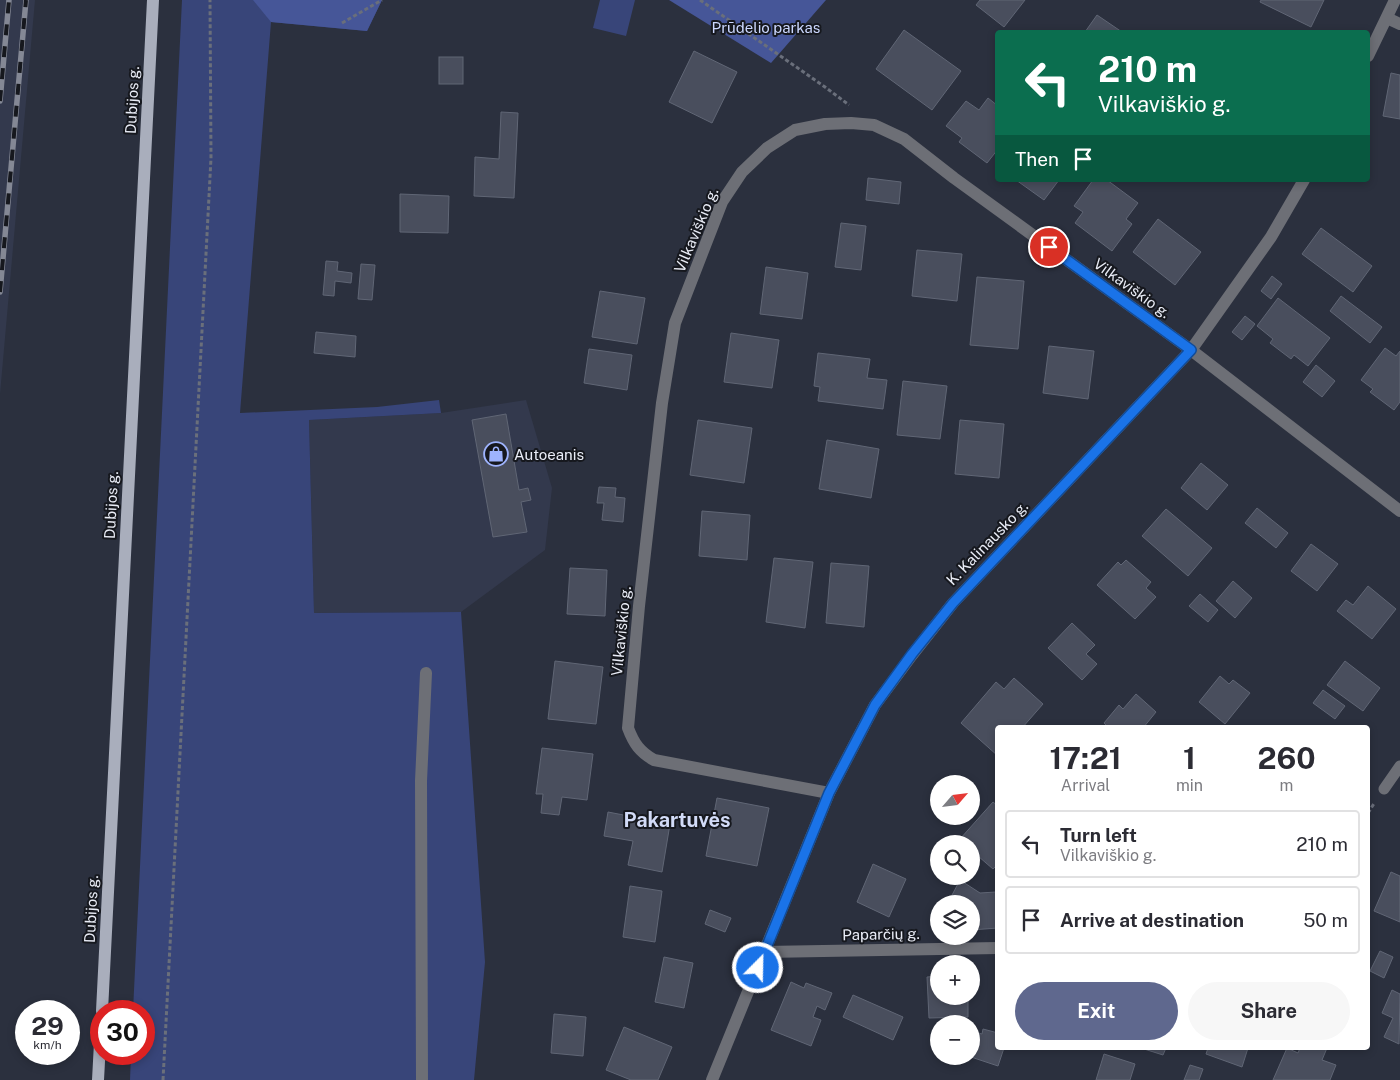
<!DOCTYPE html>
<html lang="en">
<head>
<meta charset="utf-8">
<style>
	body { margin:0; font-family:"Public Sans",sans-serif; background:#f7f7f7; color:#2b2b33; height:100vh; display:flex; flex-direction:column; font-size:19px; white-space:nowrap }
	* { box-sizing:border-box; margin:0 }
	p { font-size:16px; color:#7c7c81 }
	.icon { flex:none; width:28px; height:28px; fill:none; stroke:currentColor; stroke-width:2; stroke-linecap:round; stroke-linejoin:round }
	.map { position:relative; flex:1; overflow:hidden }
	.sheet { position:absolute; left:995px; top:725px; width:375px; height:325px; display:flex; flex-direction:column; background:#fff; border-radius:5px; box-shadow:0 2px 8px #0003 }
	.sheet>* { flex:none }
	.banner { position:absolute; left:995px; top:30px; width:375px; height:152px; border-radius:5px; box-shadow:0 2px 8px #0003; background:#0b6e4f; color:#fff; overflow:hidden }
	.needle { width:32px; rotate:62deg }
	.tools { position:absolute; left:930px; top:775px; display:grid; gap:10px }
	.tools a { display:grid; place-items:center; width:50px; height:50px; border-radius:50%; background:#fff; box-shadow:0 2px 8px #0003; font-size:25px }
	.speed { position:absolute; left:15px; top:1000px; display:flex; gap:10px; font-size:25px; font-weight:700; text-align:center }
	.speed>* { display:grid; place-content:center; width:65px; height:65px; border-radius:50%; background:#fff; box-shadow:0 2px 8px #0003; line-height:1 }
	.speed small { font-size:12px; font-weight:400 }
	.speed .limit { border:8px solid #d22; background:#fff; color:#111 }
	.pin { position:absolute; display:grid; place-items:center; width:42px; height:42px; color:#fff; margin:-21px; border:2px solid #fff; border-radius:50%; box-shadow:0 1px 5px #0007 }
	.me { position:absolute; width:55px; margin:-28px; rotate:23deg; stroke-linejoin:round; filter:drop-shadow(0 0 4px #0008) }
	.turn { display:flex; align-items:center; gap:18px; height:105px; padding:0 20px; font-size:22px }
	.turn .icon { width:65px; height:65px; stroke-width:2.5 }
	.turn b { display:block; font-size:35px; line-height:42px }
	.then { display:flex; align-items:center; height:48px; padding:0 20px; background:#0003; gap:10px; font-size:19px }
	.eta { display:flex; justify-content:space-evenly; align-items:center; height:85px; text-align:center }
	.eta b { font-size:30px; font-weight:700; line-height:35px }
	.action { display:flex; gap:10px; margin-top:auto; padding:10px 20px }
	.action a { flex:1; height:58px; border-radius:30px; background:#5f688e; color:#fff; font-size:20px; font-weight:700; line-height:58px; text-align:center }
	.action a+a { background:#f7f7f7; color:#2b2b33 }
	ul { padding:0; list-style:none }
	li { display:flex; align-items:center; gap:15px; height:68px; margin:0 10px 8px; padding:0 10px; border:2px solid #e1e1e2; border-radius:5px }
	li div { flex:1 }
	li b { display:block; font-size:19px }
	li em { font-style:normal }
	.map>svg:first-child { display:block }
</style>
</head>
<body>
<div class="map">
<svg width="1400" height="1080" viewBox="0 0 1400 1080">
	<rect width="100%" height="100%" fill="#2b303e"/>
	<g fill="#33394d">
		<polygon points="0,0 35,0 0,394"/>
		<polygon points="526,400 552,488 545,550 461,612 314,613 309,420 441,413"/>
	</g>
	<g fill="#384579">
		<polygon points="182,0 382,0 367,31 271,22 240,413 377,407 439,400 441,413 309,420 314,613 461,612 485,962 474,1080 130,1080 131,1054 144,1054 144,1011 133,1011"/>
		<polygon points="600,0 635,0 626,36 593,28"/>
	</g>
	<g fill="#465698">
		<polygon points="253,0 382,0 367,31 271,22"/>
		<polygon points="669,0 826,0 771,63"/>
	</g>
	<g fill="#494e5d" stroke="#606675">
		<polygon points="980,0 1025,0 1004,27 976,5"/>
		<polygon points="1261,0 1324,0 1311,27 1260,2"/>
		<polygon points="1097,15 1122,32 1085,32"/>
		<polygon points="904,30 961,71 932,110 876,69"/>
		<polygon points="694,51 737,72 712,123 669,102"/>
		<rect x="439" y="57" width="24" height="27"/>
		<polygon points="1391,73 1400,75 1400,119 1383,116"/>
		<polygon points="988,98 998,106 998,149 987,163 959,142 962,138 946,126 966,101 979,110"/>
		<polygon points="501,112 518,113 514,198 474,196 475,157 499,159"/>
		<polygon points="868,178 901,182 899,204 866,200"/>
		<polygon points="1016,180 1059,180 1044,200"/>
		<polygon points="1093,180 1107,180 1138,203 1126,219 1132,224 1112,251 1075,223 1083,212 1074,206"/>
		<polygon points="400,194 449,196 448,233 400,232"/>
		<polygon points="1158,219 1201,252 1175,285 1133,252"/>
		<polygon points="841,223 866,226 861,270 835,267"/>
		<polygon points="1321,228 1372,266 1353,292 1302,254"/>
		<polygon points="917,250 962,254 957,301 912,296"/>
		<polygon points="326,261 338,262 337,271 352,273 351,283 335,281 334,296 323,295"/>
		<polygon points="361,264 375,265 372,300 358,299"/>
		<polygon points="766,267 808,273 802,319 760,314"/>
		<polygon points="1272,276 1282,284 1271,299 1261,291"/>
		<polygon points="977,277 1024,281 1018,349 970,345"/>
		<polygon points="600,291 645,298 637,344 592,337"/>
		<polygon points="1341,296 1382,327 1370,343 1330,311"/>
		<polygon points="1278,298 1330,338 1308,366 1294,355 1291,359 1270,343 1273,339 1257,326"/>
		<polygon points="1245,316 1255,324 1242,340 1232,332"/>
		<polygon points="316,332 356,336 355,357 314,353"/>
		<polygon points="731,333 779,340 772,388 724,382"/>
		<polygon points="1049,346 1094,351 1088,399 1043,393"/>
		<polygon points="1385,348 1396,356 1400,351 1400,402 1394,410 1370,392 1373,389 1361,380"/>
		<polygon points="589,349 632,355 627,390 584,383"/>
		<polygon points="818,353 870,359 867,378 887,380 883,409 818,401 820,387 814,386"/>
		<polygon points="1316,365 1335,381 1322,397 1303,382"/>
		<polygon points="903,381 947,386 940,439 897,435"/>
		<polygon points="506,414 519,490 528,488 531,500 521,502 527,532 493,537 472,420"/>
		<polygon points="698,420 752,428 744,483 690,475"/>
		<polygon points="960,420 1004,424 999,478 955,474"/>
		<polygon points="827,440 879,449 871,498 819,489"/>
		<polygon points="1201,463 1228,485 1207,510 1181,488"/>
		<polygon points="599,487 616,488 615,497 625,498 623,522 602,520 604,503 597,503"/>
		<polygon points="1257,508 1288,533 1276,548 1245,523"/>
		<polygon points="1166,509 1212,548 1188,576 1142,536"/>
		<polygon points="702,511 750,515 747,560 699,556"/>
		<polygon points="1311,544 1338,564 1317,591 1291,571"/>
		<polygon points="774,558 813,562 805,628 766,622"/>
		<polygon points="1126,560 1151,582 1146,588 1156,597 1135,619 1097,585 1118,562 1121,565"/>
		<polygon points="831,563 869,566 864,627 826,623"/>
		<polygon points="570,568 607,570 605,616 567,614"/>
		<polygon points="1233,581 1252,598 1235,618 1216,601"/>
		<polygon points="1368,586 1396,609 1372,639 1337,611 1346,600 1353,605"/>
		<polygon points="1200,594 1218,610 1208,622 1189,606"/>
		<polygon points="1072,623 1095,645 1086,654 1097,664 1082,680 1048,648"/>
		<polygon points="555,661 603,667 596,724 548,719"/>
		<polygon points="1345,661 1380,688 1363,711 1327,685"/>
		<polygon points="1220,676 1229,684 1233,680 1250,693 1225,724 1199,702"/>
		<polygon points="1014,678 1043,704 1022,728 998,728 998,756 961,723 996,682 1004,689"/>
		<polygon points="1323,690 1345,706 1335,719 1313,703"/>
		<polygon points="1136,694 1156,712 1143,728 1109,728 1104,723 1119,705 1123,709"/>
		<polygon points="542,748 593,754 587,800 562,797 559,815 541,813 543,794 536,794"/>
		<polygon points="717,798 769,808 757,866 706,856"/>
		<polygon points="993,802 998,806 998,864 993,869 971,850 971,844 965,844 960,839"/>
		<polygon points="608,812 670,824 662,872 628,865 633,841 604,836"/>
		<polygon points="873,864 906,879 889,917 857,902"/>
		<polygon points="1391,872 1400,876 1400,922 1374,911"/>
		<polygon points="960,880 980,893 996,892 998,928 971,930 971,904 964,904 951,897"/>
		<polygon points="630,886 662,891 655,942 623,937"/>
		<polygon points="710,910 731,918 725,932 705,924"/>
		<polygon points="1380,951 1393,957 1384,978 1370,971"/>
		<polygon points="664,957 693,963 684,1008 655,1002"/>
		<polygon points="939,976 939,996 968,996 968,1017 929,1018 927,977"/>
		<polygon points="791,982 804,988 806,983 832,993 825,1010 817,1006 813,1017 821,1020 811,1046 771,1030"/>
		<polygon points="1392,990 1400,994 1399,1044 1384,1037 1393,1018 1382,1013"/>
		<polygon points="853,995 903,1017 893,1040 843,1017"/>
		<polygon points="554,1014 586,1017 583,1056 551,1053"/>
		<polygon points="624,1027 672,1047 658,1080 631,1080 606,1070"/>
		<polygon points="983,1029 998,1033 998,1048 1004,1048 998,1066 968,1056 971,1056 971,1031 982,1034"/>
		<polygon points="1141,1048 1166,1048 1163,1055"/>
		<polygon points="1208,1048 1248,1048 1242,1067 1206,1054"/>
		<polygon points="1287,1048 1298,1053 1300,1048 1327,1048 1322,1060 1336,1065 1330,1080 1273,1080"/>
		<polygon points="1104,1054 1135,1064 1130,1080 1096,1080"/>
		<polygon points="1190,1065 1203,1069 1199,1080 1184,1080"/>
	</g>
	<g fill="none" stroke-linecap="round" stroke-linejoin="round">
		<g stroke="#6a6f7b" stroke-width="3" stroke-dasharray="4 2.5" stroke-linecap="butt">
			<polyline points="700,0 825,87 849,105"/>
			<polyline points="342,23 382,0"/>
			<polyline points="1368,813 1375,802"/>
			<polyline points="163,1080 211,158 210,0"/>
		</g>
		<polyline stroke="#6d6f76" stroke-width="11" points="1384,789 1400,766"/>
		<g stroke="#6d6f76" stroke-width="12">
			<polyline points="1387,18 1400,24"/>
			<polyline points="1368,56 1395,0"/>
			<path d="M 829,793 L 654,760 C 640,752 634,744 628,728 L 639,606 L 662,403 L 675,323 L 722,202 L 742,172 L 767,148 L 795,130 L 825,124 L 851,123 L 874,125 L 904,139 L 954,178 L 1191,350 L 1400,511"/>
			<polyline points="765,952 998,948"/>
			<polyline points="422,1080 421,781 426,673"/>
			<polyline points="712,1080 829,793 875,705 912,655 953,603 1191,350 1271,237 1304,180"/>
		</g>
		<g stroke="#a9aebc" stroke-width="12">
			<polyline points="102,1011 153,0"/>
			<polyline points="98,1080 101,1024"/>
		</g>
		<g stroke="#848895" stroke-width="5.5">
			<g id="rail">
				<polyline points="0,101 9,0"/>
				<polyline points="0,292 26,0"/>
			</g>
		</g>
		<use href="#rail" stroke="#16181e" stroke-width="4" stroke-dasharray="11" stroke-linecap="butt"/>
	</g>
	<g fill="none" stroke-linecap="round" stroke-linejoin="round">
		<g stroke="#114b97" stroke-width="12">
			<polyline id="route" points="758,968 829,793 875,705 912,654 953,603 1191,350 1049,247"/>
		</g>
		<use href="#route" stroke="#1a73e8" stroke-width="9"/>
	</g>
	<defs>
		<g id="shop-ring" transform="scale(1.25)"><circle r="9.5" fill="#16181e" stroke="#9eb3fd" stroke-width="1.5"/><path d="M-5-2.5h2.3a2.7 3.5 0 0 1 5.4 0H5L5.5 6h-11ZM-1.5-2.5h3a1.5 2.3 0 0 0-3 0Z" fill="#9eb3fd"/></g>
	</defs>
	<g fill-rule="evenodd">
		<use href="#shop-ring" x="496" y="454"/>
	</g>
	<g text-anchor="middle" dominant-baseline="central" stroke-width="4" stroke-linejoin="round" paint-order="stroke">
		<g font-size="15" fill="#cbd7fe" stroke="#16181e">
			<text x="766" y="27">Prūdelio parkas</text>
		</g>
		<g font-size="15" fill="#e9ecf6" stroke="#16181e">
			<text transform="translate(132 100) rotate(-87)">Dubijos g.</text>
			<text transform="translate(696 230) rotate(-67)">Vilkaviškio g.</text>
			<text transform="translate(1132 288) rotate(36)">Vilkaviškio g.</text>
			<text transform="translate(111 505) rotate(-87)">Dubijos g.</text>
			<text transform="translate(987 543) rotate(-46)">K. Kalinausko g.</text>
			<text transform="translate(621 631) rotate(-84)">Vilkaviškio g.</text>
			<text transform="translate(91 909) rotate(-87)">Dubijos g.</text>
			<text transform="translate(881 934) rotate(-1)">Paparčių g.</text>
		</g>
		<g font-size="15" fill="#e9ecf6" stroke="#16181e" text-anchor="start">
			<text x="514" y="454">Autoeanis</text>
		</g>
		<g font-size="20" font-weight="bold" fill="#d2dbf7" stroke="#16181e">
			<text x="677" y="820">Pakartuvės</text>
		</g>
	</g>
</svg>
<div class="tools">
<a><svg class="needle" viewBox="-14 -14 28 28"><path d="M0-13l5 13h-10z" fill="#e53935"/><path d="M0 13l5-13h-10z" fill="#7c7c81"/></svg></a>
<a><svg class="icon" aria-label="search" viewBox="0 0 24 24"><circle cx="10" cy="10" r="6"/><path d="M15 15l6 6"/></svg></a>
<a><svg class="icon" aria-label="layers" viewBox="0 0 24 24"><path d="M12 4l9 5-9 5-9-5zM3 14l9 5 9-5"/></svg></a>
<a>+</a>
<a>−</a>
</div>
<div class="speed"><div>29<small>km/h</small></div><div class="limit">30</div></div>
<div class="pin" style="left:1049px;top:247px;background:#d93025"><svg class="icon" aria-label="arrive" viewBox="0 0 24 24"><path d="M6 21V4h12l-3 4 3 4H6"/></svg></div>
<svg class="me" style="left:758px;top:968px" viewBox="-20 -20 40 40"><circle r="17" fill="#1a73e8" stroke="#fff" stroke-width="3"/><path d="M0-11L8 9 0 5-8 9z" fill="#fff"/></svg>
<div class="banner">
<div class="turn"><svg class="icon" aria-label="left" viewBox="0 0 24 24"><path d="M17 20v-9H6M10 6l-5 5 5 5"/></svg><div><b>210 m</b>Vilkaviškio g.</div></div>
<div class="then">Then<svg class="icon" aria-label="arrive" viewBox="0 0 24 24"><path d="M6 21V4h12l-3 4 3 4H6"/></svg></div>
</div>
<section class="sheet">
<div class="eta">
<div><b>17:21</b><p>Arrival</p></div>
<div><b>1</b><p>min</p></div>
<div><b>260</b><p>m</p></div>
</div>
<ul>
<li><svg class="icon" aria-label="left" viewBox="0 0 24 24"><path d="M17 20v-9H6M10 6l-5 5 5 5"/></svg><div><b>Turn left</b><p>Vilkaviškio g.</p></div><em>210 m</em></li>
<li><svg class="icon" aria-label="arrive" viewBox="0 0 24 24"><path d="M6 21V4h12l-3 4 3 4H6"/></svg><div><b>Arrive at destination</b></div><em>50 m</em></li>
</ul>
<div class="action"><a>Exit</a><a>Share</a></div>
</section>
</div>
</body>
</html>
